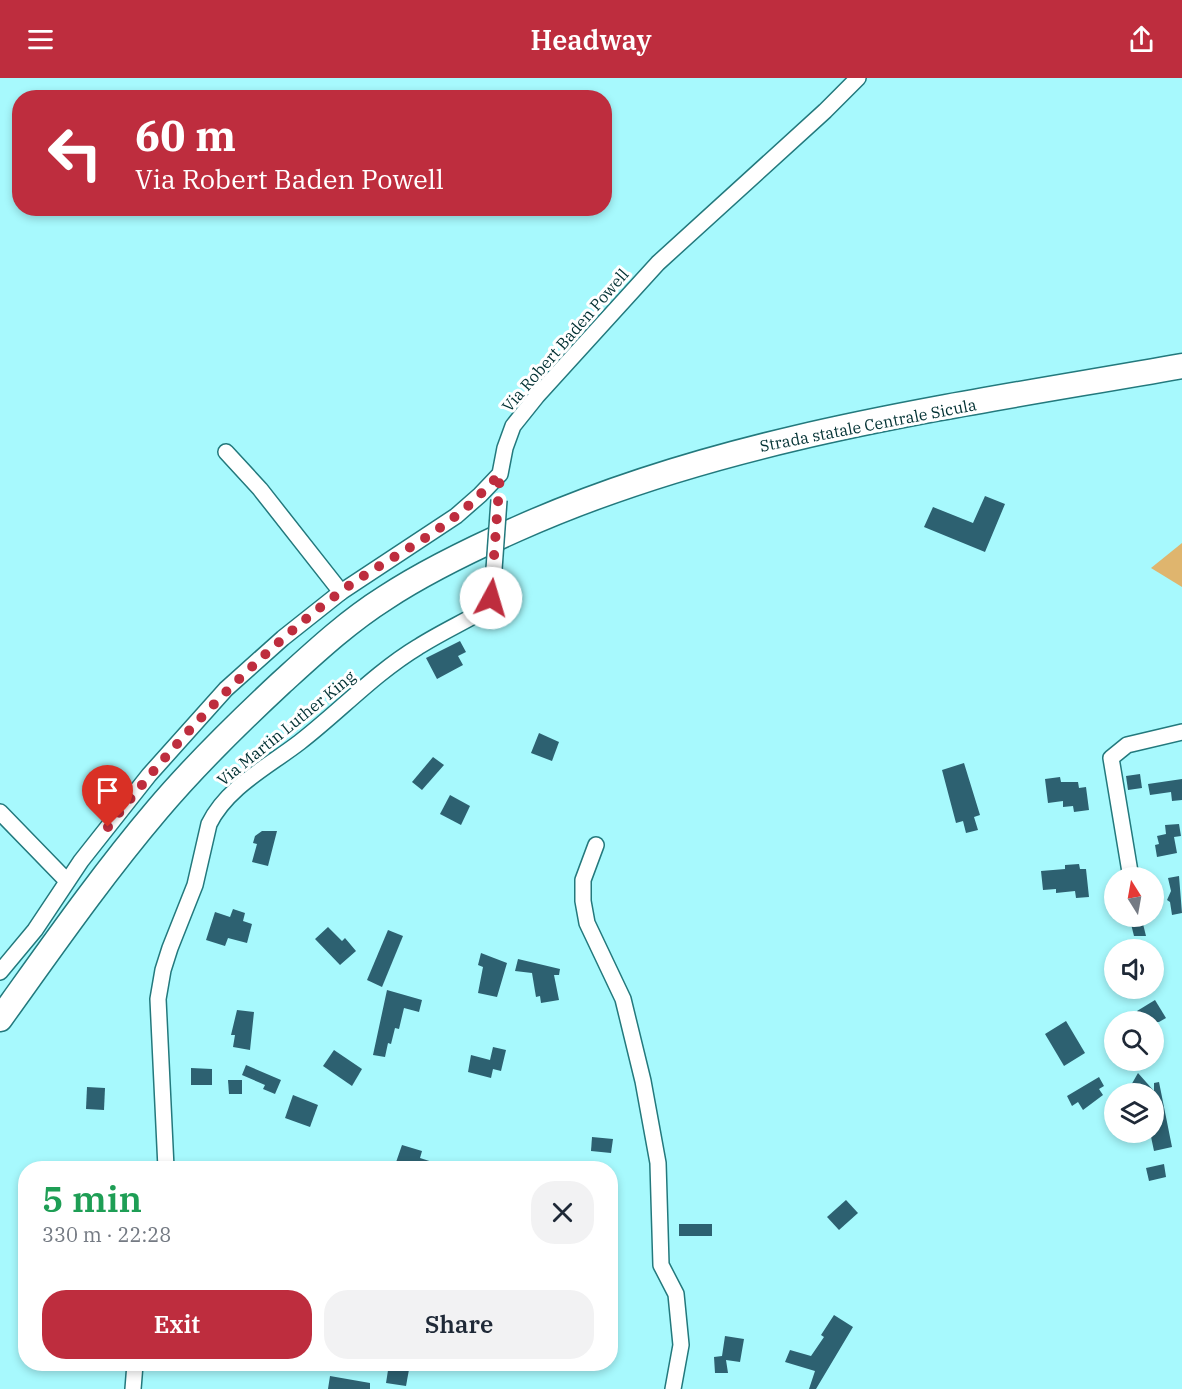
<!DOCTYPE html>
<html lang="en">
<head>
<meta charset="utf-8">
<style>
	body { margin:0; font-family:"IBM Plex Serif",serif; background:#f2f2f3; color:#1f2937; height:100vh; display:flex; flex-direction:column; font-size:22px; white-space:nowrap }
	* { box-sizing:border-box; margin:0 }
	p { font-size:20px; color:#747a83 }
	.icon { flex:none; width:33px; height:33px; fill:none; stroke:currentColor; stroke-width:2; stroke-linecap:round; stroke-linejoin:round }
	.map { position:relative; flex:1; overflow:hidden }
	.details { position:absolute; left:18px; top:1083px; width:600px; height:210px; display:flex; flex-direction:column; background:#fff; border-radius:24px; box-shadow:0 3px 9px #0003 }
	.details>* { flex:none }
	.hud { position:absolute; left:12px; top:12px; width:600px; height:126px; border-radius:24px; box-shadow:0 3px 9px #0003; background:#be2d3e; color:#fff; overflow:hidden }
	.needle { width:39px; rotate:349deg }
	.controls { position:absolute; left:1104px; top:789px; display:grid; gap:12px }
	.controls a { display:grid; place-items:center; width:60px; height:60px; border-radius:50%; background:#fff; box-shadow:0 3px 9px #0003; font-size:30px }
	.pin { position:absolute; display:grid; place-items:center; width:51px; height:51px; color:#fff; margin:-62px -26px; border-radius:50% 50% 50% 0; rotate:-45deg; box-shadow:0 0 6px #0007 }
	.pin .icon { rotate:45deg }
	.me { position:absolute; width:66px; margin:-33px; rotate:6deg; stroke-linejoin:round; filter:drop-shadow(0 0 4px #0008) }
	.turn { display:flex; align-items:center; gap:21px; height:126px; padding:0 24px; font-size:27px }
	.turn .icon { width:78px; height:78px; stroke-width:2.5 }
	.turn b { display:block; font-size:42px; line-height:51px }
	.round { display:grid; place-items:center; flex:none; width:63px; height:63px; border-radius:24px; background:#f2f2f3 }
	.head { display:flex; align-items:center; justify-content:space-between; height:102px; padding:0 24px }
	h1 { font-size:36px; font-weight:600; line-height:45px; color:#1e9e55 }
	.action { display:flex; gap:12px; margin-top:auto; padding:12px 24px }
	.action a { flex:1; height:69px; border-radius:24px; background:#be2d3e; color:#fff; font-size:24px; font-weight:600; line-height:69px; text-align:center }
	.action a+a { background:#f2f2f3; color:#1f2937 }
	header { display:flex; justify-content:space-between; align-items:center; height:78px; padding:0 24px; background:#be2d3e; color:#fff; font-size:27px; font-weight:600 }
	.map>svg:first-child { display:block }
</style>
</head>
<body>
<header><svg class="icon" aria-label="menu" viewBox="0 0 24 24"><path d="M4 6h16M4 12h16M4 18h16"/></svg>Headway<svg class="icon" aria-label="share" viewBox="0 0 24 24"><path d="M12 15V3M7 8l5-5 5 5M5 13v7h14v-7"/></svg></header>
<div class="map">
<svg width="1182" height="1311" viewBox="0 0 1182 1311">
	<rect width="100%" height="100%" fill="#a7f9fd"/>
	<polygon fill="#dfb56e" points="1182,465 1182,509 1151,490"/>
	<g fill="#2d6171">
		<polygon points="985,418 1005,426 985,474 924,449 933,429 973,445"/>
		<polygon points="460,563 466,574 458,578 463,587 437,601 426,580"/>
		<polygon points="539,655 559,664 552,683 531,675"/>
		<polygon points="433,679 444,687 422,712 412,704"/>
		<polygon points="964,685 980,737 974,739 978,752 966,755 963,743 956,745 942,692"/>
		<polygon points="1140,696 1142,710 1128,712 1126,698"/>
		<polygon points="1060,699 1061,704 1078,704 1079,710 1086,709 1089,732 1074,734 1073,728 1063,729 1063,723 1048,725 1045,701"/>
		<polygon points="1182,701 1182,722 1172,723 1171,714 1150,717 1148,706"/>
		<polygon points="450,717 470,728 461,747 440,736"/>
		<polygon points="1179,746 1181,758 1174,759 1177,775 1157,779 1155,767 1159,766 1157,758 1166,756 1165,747"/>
		<polygon points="262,753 277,753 268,788 252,784 257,766 253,765 255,758"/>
		<polygon points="1079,786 1080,791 1086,791 1089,819 1076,820 1075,813 1056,815 1056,811 1043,812 1041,793 1065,791 1065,787"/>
		<polygon points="1179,798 1182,835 1172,837 1170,824 1167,822 1171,813 1168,800"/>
		<polygon points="233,831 245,835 243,843 252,846 247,865 228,860 225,868 206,862 215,834 230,839"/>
		<polygon points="1129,838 1141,838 1146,858 1134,858"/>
		<polygon points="328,849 342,863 345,860 356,873 340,887 315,861"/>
		<polygon points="388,852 403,858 382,909 367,902"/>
		<polygon points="481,875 507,885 497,919 478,915 483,889 478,887"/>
		<polygon points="518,881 560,891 559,897 554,897 559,922 541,925 540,918 536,919 532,895 515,893"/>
		<polygon points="387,912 422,922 419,934 404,930 399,951 395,950 391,966 388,965 385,979 373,977"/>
		<polygon points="1155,922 1166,940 1159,944 1143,944 1137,933"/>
		<polygon points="237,932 254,934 250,972 233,969 235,957 231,957"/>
		<polygon points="1066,943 1085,975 1064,988 1045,956"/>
		<polygon points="493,969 506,972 501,993 493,991 491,1000 468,994 471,977 490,982"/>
		<polygon points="334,972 362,991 352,1008 323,988"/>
		<polygon points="246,987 281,1002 275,1016 263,1011 265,1007 242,997"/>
		<polygon points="191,990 212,991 212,1007 191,1007"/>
		<polygon points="1138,995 1154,1013 1154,1005 1159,1004 1172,1069 1154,1073 1150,1054 1154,1054 1154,1016 1126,1016"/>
		<polygon points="1099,999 1104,1008 1099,1011 1103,1017 1083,1032 1078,1024 1072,1028 1067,1018"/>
		<polygon points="228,1002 242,1002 242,1016 229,1016"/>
		<polygon points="87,1009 105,1010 104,1032 86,1031"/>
		<polygon points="293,1017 318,1027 310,1049 285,1040"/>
		<polygon points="592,1059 613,1061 611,1075 591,1073"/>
		<polygon points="402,1067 422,1073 420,1080 445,1088 444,1090 394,1090"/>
		<polygon points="1164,1086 1166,1099 1149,1103 1146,1090"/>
		<polygon points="846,1122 858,1135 839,1152 827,1139"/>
		<rect x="679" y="1146" width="33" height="12"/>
		<polygon points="834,1237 853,1249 816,1311 809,1311 815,1293 785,1284 790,1272 811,1278 824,1259 821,1257"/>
		<polygon points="725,1258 744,1261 740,1284 726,1282 728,1295 715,1295 714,1279 722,1278"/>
		<polygon points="389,1286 410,1286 406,1308 386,1305"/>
		<polygon points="330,1298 370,1305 370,1311 328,1311"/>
	</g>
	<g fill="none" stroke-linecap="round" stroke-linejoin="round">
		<g stroke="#23797d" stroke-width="18">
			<g id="street">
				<polyline points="226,374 260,411 341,514"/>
				<polyline points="0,734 67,803"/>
				<polyline points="596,767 583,802 583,823 587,845 623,921 643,1003 658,1085 661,1187 676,1216 681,1267 673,1311"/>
				<polyline points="1131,800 1111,680 1127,667 1182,654"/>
				<polyline points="0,894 35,852 81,783 149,697 226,611 283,560 341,514 456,438 480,417 500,396 505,370 513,348 537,318 658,185 825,33 858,0"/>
				<path d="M 166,1090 L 158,921 L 163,892 L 170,870 L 195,807 L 209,746 C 227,709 269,688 300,664 C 340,633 375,595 418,569 C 440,555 464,544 486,531 L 493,505"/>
				<polyline points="133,1311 135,1286"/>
			</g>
		</g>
		<g stroke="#23797d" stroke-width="27">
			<path id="primary" d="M 0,941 C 51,870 101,798 157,732 C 195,687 238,645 281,605 C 314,575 347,544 385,520 C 426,493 472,471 517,451 C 727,357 957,328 1182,288"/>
		</g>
		<use href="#street" stroke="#fff" stroke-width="15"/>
		<use href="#primary" stroke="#fff" stroke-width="24"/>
		<g stroke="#23797d" stroke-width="18" stroke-linecap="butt">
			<polyline id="street-bridge" points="493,505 499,422"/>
		</g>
		<use href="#street-bridge" stroke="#fff" stroke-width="15"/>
	</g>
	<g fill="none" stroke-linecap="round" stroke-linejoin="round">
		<path stroke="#be2d3e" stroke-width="10" stroke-dasharray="0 18" d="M 108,749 C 176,662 250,582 339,515 C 376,487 420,467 457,437 C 473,425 486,410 500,396 L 491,520"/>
	</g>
	<g text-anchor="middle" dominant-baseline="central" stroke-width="6" stroke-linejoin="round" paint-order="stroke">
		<g font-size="16" fill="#003032" stroke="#fff">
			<text transform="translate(565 262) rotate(-49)">Via Robert Baden Powell</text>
			<text transform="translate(868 347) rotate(-11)">Strada statale Centrale Sicula</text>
			<text transform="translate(286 650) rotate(-39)">Via Martin Luther King</text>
		</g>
	</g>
</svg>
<div class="controls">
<a><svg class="needle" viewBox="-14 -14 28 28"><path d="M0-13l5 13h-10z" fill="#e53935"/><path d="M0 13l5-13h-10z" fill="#747a83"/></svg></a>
<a><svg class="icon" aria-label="sound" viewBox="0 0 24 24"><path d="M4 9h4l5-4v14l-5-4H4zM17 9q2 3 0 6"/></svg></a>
<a><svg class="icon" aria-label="search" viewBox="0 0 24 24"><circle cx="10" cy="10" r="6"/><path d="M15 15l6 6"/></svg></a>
<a><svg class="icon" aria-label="layers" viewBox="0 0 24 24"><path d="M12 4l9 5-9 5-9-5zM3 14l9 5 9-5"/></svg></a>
</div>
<div class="pin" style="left:108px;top:749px;background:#d93025"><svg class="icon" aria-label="arrive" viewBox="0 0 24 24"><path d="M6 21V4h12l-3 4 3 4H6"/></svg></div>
<svg class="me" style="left:491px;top:520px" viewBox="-20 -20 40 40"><circle r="19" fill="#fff"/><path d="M0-13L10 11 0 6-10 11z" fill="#be2d3e"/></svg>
<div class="hud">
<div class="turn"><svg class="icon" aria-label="left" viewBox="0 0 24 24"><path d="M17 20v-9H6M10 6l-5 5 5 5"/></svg><div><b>60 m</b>Via Robert Baden Powell</div></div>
</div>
<section class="details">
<div class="head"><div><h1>5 min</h1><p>330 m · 22:28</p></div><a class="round"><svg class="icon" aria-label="close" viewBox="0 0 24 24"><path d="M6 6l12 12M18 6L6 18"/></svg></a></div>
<div class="action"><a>Exit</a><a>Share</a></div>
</section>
</div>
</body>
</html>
